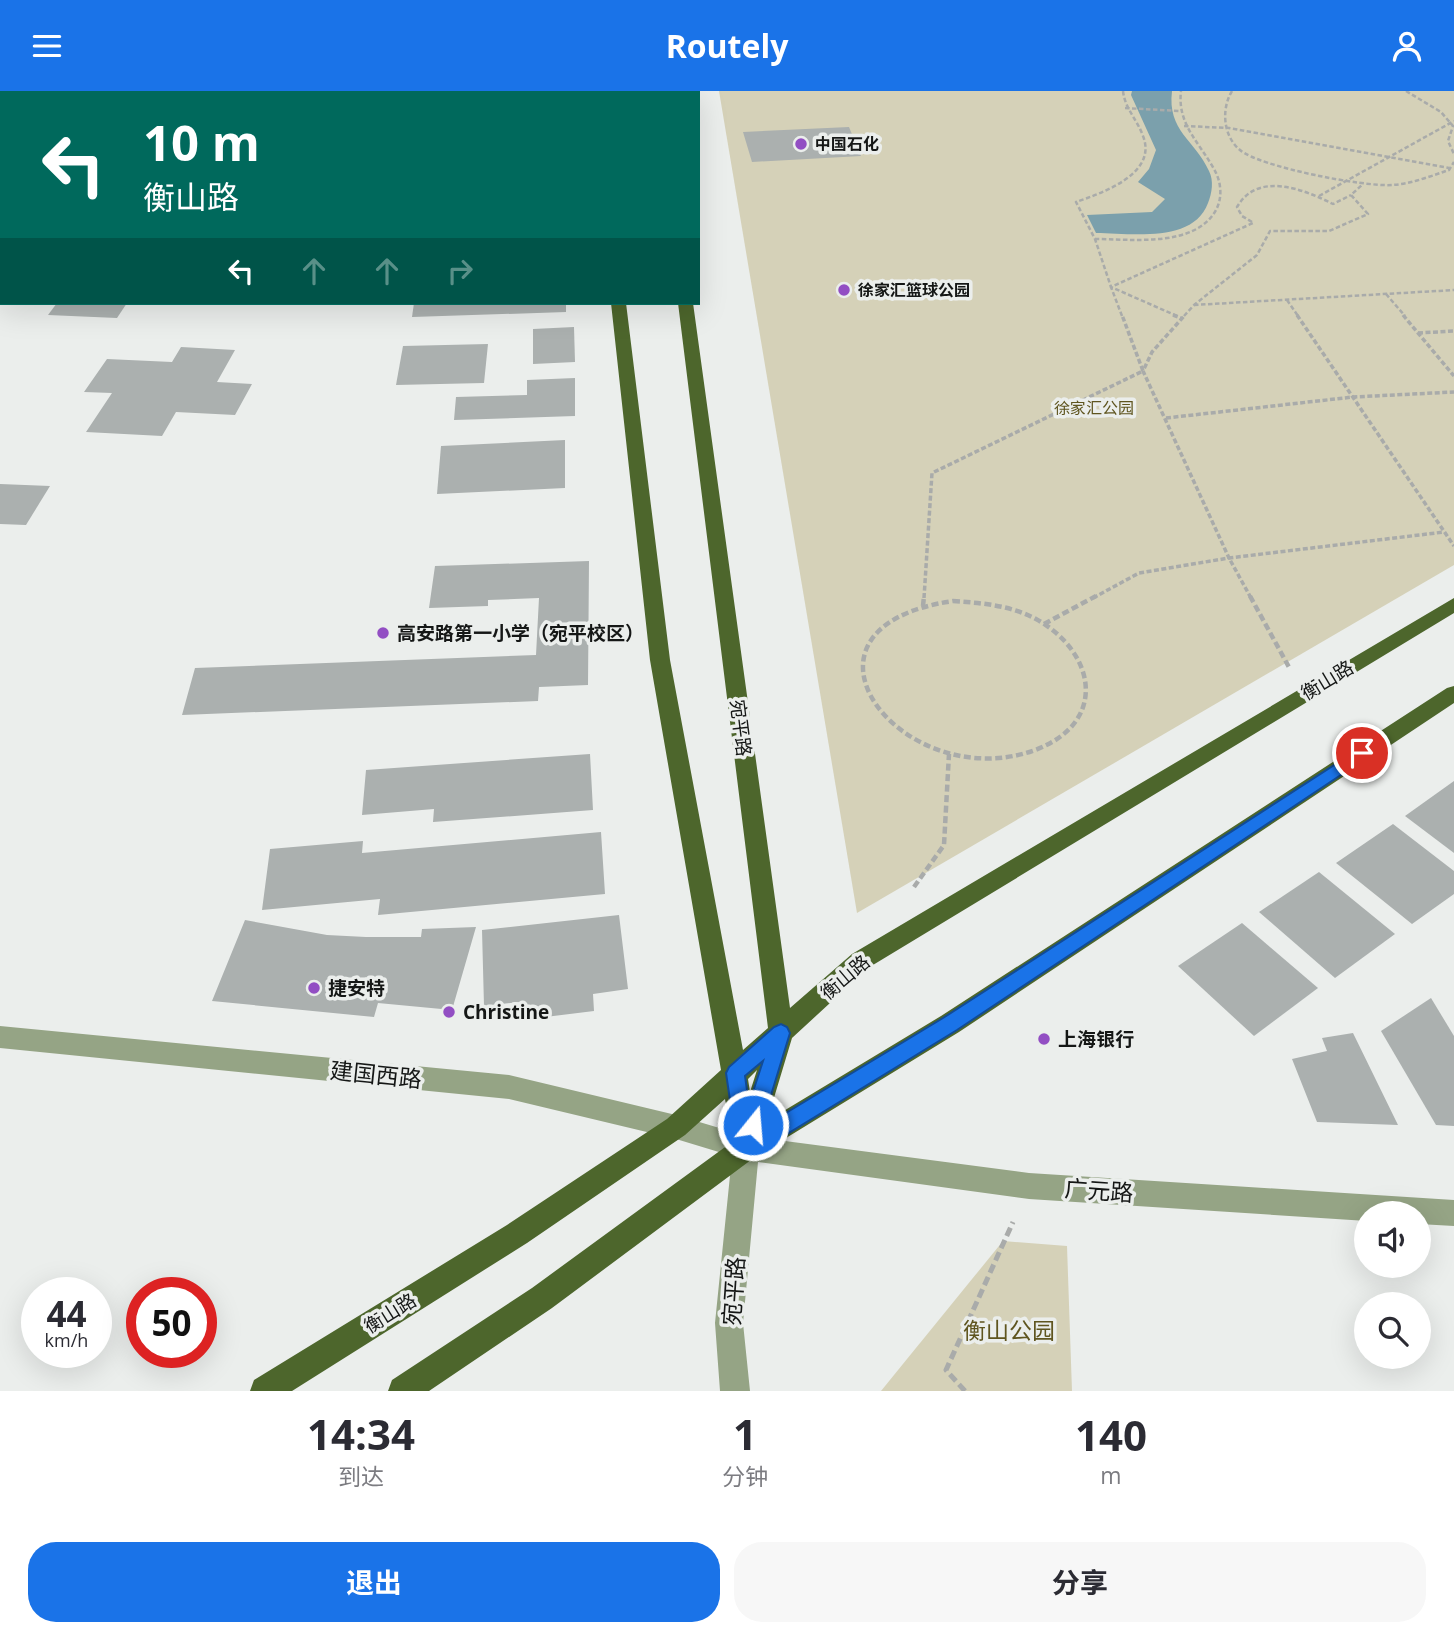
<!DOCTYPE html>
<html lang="zh">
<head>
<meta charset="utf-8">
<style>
	body { margin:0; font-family:"Open Sans","Noto Sans SC",sans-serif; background:#f7f7f7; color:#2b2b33; height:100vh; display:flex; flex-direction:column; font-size:26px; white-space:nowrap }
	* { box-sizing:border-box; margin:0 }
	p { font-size:23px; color:#7c7c81 }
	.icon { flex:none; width:38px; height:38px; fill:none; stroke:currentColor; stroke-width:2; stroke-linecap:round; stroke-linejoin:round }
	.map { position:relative; height:1300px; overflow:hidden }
	.panel { display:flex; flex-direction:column; background:#fff; flex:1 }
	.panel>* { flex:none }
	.hud { position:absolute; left:0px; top:0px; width:700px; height:214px; box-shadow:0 7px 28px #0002; background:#00695c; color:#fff; overflow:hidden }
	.tools { position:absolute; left:1354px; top:1110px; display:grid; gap:14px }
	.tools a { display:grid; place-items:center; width:77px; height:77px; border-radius:50%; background:#fff; box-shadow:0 7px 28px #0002; font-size:35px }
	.speed { position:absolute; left:21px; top:1186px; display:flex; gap:14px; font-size:35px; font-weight:700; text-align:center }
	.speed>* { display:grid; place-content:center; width:91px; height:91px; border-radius:50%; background:#fff; box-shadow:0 7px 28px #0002; line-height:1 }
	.speed small { font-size:18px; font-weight:400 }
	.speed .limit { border:10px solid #d22; background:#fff; color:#111 }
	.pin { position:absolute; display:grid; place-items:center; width:60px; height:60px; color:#fff; margin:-30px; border:4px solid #fff; border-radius:50%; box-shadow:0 2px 7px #0007 }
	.me { position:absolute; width:77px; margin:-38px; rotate:17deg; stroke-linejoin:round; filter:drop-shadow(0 0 5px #0008) }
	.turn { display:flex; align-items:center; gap:24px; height:147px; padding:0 28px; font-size:32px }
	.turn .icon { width:91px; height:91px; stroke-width:2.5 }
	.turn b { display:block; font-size:49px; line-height:60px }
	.lanes { display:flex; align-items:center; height:66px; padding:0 28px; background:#0003; justify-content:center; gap:35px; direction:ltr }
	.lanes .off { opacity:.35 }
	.eta { display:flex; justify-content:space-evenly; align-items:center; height:119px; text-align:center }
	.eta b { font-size:42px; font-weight:700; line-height:49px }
	.action { display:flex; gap:14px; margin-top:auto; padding:14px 28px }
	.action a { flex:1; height:80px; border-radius:28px; background:#1a73e8; color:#fff; font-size:28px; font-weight:700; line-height:80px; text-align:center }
	.action a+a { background:#f7f7f7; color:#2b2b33 }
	header { display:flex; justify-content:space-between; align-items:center; height:91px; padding:0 28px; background:#1a73e8; color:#fff; font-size:32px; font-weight:700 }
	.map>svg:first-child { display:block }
</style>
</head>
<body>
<header><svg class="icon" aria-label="menu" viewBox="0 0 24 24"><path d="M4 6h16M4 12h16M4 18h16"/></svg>Routely<svg class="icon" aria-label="person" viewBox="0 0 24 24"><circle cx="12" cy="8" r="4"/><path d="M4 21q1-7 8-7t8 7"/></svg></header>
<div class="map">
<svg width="1454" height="1300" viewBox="0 0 1454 1300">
	<rect width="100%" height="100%" fill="#ebeeec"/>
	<g fill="#d5d1b8">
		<polygon points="719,0 1454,0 1454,474 857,822"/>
		<polygon points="1003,1150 1067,1155 1072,1300 881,1300"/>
	</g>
	<path fill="#7ba0ac" d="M 1132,0 L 1172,0 C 1167,40 1195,49 1209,80 C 1214,90 1212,102 1208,112 C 1193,153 1130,142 1096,142 L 1087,124 L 1152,121 L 1165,108 L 1138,91 L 1149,78 L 1156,59 L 1131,4 Z"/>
	<g fill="#abb0af">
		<polygon points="849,36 861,65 752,71 743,41"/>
		<polygon points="57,212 127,212 117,227 48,224"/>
		<polygon points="414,212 566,212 566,221 412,226"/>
		<polygon points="574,236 575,271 533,273 533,238"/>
		<polygon points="488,253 484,292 396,294 403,255"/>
		<polygon points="181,256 235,259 217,291 252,293 235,324 176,321 162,345 86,341 112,302 84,301 107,268 172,271"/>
		<polygon points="575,287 575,325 454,329 456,306 527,304 527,289"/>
		<polygon points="565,349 565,397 437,403 441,355"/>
		<polygon points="0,393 50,395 26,434 0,433"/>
		<polygon points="589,470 588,594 539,596 538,610 182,624 195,577 536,564 539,507 488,509 488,515 429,517 435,475"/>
		<polygon points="590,663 593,719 433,731 434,718 362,724 366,679"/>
		<polygon points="1454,690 1454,762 1405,725"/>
		<polygon points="1393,733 1454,780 1454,803 1412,833 1336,772"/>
		<polygon points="601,741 605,803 378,824 380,808 262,819 270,758 363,750 362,762"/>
		<polygon points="1319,781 1395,843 1335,887 1259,821"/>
		<polygon points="619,824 628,898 593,903 594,920 521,929 520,911 484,915 482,839"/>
		<polygon points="245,829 327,844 366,846 421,846 422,838 476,836 452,919 378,912 374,926 212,910"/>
		<polygon points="1242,832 1318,897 1254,945 1178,875"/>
		<polygon points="1431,907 1454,945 1454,1035 1436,1034 1381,940"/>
		<polygon points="1353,942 1398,1034 1317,1031 1292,968 1327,960 1322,947"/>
	</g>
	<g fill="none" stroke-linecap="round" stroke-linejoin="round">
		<g stroke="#a9abaa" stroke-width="2.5" stroke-dasharray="4.5 2.5" stroke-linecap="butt">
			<path d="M 1123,0 C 1125,18 1137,28 1143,45 C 1158,83 1102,102 1076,111 L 1095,148 L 1111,196 L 1177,225"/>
			<path d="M 1232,0 C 1221,18 1223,45 1240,59 C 1260,76 1364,96 1392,94 C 1411,93 1431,85 1449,79 L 1454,71"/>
			<polyline points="1406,0 1441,21 1453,35 1448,50 1454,63"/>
			<polyline points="1125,17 1180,20"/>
			<polyline points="1184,35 1229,37 1449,77"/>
			<path d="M 1252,131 L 1242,125 L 1237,116 C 1258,80 1303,98 1333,113 L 1351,104"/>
			<path d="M 1095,148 C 1132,148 1195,157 1216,119 C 1223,106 1221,90 1214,78 C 1199,51 1177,33 1181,0"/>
			<polyline points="1386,203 1405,225"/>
			<polyline points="1287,209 1298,225"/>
			<polyline points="1194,214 1454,199"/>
			<polyline points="1122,225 1111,196 1253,132"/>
			<polyline points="1184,225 1194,214 1257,164 1270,140 1329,140 1368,123 1351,104 1363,93"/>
		</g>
		<g stroke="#a9abaa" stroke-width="3.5" stroke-dasharray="5 2.5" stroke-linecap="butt">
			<polyline points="1173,224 1181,227"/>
			<polyline points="1297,224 1454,455"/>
			<polyline points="1403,224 1454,285"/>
			<polyline points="1418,242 1454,240"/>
			<polyline points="1166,327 1353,306 1454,301"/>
			<polyline points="924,507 932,382 1143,280 1122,224"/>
			<polyline points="1093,507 1139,482 1229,467 1143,280 1152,261 1185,224"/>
			<polyline points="1251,507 1229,467 1444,441"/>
		</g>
		<g stroke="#a9abaa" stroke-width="4.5" stroke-dasharray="7 3.5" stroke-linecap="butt">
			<polyline points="1250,505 1290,578"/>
			<path d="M 953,510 C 981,512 1010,514 1036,528 C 1097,562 1108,632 1035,659 C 903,707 769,537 953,510 Z"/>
			<polyline points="923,515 924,505"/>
			<polyline points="1044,533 1096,505"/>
			<polyline points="914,796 944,754 949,663"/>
		</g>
		<polyline stroke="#a9abaa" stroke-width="5" stroke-dasharray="9 4.5" stroke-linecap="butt" points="965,1300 946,1279 1013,1131"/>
		<g fill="#95a485" fill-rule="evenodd">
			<polygon points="0,0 11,0 2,2 0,6"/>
			<polygon points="0,935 509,984 676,1024 746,1045 1029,1082 1454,1109 1454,1135 1419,1133 1419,1122 1367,1122 1367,1130 1029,1108 758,1071 743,1232 750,1300 720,1300 715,1232 732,1065 676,1048 509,1008 0,957"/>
		</g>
		<g fill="#4d662c" fill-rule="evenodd">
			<polygon points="587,0 599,0 600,2 588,2"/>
			<rect x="652" y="0" width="12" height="2"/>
			<path d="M 611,212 L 626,212 L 670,569 L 743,959 L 768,937 L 678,212 L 693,212 L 790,917 L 852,863 L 1454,507 L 1454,522 L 868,877 L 792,947 L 767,1030 L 941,925 L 1447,597 L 1454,595 L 1454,612 L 959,941 L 755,1066 L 552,1217 L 429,1300 L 388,1300 L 392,1289 L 532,1197 L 732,1051 L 725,1008 L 685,1044 L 527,1152 L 292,1300 L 250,1300 L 254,1289 L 507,1134 L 667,1028 L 721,979 L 650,569 ZM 757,979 L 750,1001 L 748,988 Z"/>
		</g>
		<polyline stroke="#a9abaa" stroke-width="2.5" stroke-dasharray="4.5 2.5" stroke-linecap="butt" points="1319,105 1454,30"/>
	</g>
	<path fill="#1a73e8" stroke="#114b97" stroke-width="2" fill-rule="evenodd" d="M 1362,656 L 1368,658 L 1370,662 L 1368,666 L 957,939 L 753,1064 L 746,1067 L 738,1064 L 726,982 L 729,976 L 774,936 L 781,933 L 787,936 L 790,942 L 761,1037 L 943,927 ZM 763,970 L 749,1013 L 745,985 Z"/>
	<g fill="#924ec3" stroke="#ebeeec" stroke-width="2.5">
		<circle cx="801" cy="53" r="7"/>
		<circle cx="844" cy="199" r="7"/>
		<circle cx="383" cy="542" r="7"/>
		<circle cx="314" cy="897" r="7"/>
		<circle cx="449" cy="921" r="7"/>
		<circle cx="1044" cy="948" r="7"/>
	</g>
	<g text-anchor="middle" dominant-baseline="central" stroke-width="7" stroke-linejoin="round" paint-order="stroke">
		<g font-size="16" font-weight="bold" fill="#151716" stroke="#ebeeec" text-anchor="start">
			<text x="815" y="53">中国石化</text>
			<text x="858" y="199">徐家汇篮球公园</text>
		</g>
		<g font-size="16" fill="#5f551f" stroke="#ebeeec">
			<text x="1094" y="317">徐家汇公园</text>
		</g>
		<g font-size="19" font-weight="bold" fill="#151716" stroke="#ebeeec" text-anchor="start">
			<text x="397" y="542">高安路第一小学（宛平校区）</text>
			<text x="328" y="897">捷安特</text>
			<text x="463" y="921">Christine</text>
			<text x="1058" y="948">上海银行</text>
		</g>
		<g font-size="19" fill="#151716" stroke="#ebeeec">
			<text transform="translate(1327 589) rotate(-31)">衡山路</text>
			<text transform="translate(741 637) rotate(83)">宛平路</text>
			<text transform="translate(845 886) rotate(-40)">衡山路</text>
			<text transform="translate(390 1222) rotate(-32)">衡山路</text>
		</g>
		<g font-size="23" fill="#151716" stroke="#ebeeec">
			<text transform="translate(376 983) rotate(6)">建国西路</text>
			<text transform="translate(1099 1099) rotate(4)">广元路</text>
			<text transform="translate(733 1200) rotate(-86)">宛平路</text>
		</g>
		<g font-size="23" fill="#5f551f" stroke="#ebeeec">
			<text x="1009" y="1239">衡山公园</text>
		</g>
	</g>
</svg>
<div class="tools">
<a><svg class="icon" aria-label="sound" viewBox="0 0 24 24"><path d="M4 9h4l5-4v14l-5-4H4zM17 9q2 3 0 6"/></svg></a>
<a><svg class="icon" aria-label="search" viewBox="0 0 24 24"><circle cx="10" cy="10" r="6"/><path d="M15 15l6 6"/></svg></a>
</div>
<div class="speed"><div>44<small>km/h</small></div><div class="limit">50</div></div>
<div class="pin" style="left:1362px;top:662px;background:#d93025"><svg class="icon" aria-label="arrive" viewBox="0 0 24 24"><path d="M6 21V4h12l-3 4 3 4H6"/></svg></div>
<svg class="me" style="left:753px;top:1034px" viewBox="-20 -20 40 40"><circle r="17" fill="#1a73e8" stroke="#fff" stroke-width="3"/><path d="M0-11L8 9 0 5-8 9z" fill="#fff"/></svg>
<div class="hud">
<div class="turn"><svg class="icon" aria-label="left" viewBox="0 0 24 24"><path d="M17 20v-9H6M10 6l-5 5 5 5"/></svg><div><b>10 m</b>衡山路</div></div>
<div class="lanes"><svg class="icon" aria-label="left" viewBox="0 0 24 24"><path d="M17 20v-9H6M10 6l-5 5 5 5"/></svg><svg class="icon off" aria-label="ahead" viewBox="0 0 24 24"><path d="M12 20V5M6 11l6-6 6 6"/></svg><svg class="icon off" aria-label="ahead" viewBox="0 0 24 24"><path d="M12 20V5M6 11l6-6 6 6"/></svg><svg class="icon off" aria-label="right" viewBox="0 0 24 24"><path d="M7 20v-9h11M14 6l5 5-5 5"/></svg></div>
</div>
</div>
<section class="panel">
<div class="eta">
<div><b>14:34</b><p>到达</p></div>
<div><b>1</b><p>分钟</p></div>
<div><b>140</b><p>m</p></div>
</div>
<div class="action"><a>退出</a><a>分享</a></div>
</section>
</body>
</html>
